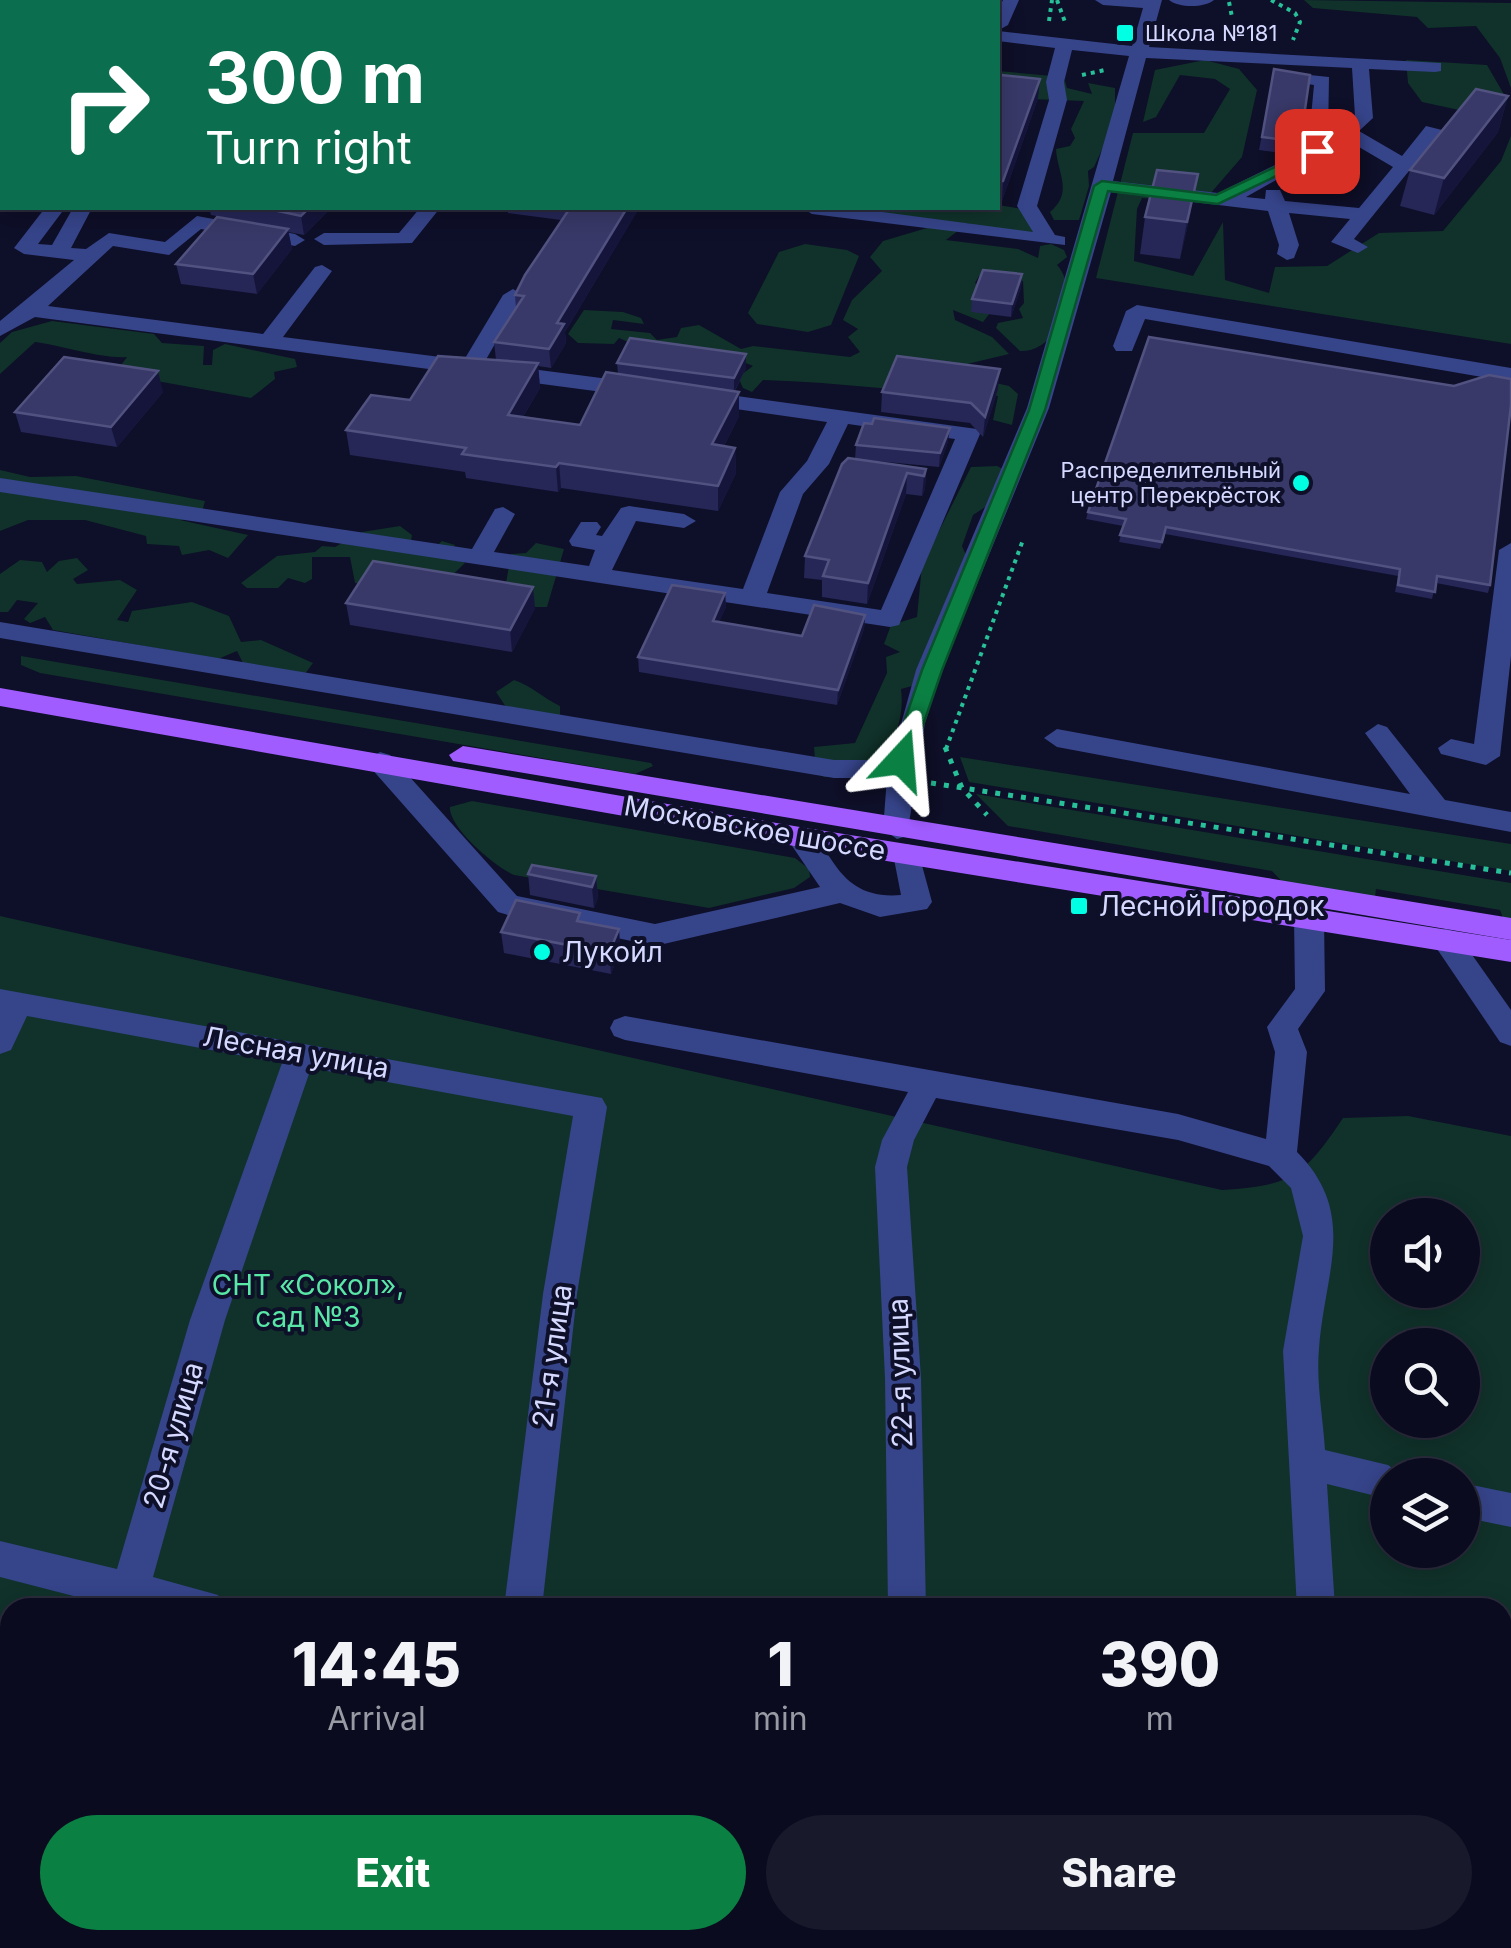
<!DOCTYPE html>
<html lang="en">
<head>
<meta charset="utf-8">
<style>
	body { margin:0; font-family:Inter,sans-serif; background:#18192b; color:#f1f3f6; height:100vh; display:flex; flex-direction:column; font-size:38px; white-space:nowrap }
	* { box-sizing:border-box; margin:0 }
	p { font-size:32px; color:#999ba4 }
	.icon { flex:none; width:55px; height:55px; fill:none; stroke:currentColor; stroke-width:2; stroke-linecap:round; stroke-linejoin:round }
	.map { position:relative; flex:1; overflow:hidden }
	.panel { position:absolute; left:0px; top:1598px; width:1512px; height:352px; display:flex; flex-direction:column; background:#0a0b1e; border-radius:30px 30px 0 0; box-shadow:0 5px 25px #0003,0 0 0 2px #2a2b3c }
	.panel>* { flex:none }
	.hud { position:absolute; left:0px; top:0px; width:1000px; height:210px; box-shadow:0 5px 25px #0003,0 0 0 2px #2a2b3c; background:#0b6e4f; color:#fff; overflow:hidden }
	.tools { position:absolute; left:1370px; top:1198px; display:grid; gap:20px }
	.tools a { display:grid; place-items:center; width:110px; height:110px; border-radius:50%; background:#0a0b1e; box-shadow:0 5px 25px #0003,0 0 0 2px #2a2b3c; font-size:50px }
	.pin { position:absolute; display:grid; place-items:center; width:85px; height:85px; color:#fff; margin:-42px; border-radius:20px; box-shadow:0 5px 15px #0006 }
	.me { position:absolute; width:110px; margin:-55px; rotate:19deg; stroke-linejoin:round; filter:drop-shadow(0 0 8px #0008) }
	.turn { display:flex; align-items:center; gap:35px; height:210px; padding:0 40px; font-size:45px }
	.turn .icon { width:130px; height:130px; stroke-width:2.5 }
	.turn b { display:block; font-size:70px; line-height:85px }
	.eta { display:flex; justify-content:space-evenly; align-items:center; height:170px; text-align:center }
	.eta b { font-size:60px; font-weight:800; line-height:70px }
	.cta { display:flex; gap:20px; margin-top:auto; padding:20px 40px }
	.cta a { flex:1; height:115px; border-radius:60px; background:#0b8043; color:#fff; font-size:40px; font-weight:800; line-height:115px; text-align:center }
	.cta a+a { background:#18192b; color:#f1f3f6 }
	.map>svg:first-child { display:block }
</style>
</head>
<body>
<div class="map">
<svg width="1511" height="1948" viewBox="0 0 1511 1948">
	<rect width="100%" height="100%" fill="#0e0f28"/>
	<g fill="#10322a" fill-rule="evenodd">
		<polygon points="1304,0 1511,3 1511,88 1500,58 1476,26 1428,28 1417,17 1313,8"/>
		<polygon points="1205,60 1239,69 1257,90 1242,157 1203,202 1142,198 1137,209 1134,261 1193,276 1223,222 1225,280 1269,293 1275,267 1327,266 1379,233 1443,231 1501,161 1511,136 1511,344 1096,278 1133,133 1204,133 1230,89 1215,79 1180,75 1156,117 1143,122 1155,70"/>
		<polygon points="1406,60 1487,65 1506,98 1496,118 1422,102 1408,83"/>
		<path d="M 998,71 L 1052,76 L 1065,81 L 1067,88 L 1092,94 L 1088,83 L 1115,88 L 1115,121 L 1094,167 L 1088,171 L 1089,186 L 1079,220 L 1054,220 L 1050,212 C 1074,192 1057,173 1056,149 L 1070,146 L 1075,138 L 1071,129 L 1084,101 L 1003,98 L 998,95 Z"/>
		<path d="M 998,205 L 1022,209 L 1035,231 C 1012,242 989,238 968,223 L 946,240 L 1018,249 L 1038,258 L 1040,246 L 1051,244 L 1064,250 L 1067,257 L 1057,265 C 1081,290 1059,353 1020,351 L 996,328 L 998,323 L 1023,318 L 1019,309 L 1024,303 L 1023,281 L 979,276 L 975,283 L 997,304 L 983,322 L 953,310 L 955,320 L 992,337 L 1009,354 L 963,365 L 927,359 L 920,366 L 1009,386 L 1018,394 L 1012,425 L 993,420 L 998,396 C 919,394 841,382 763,380 L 752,392 L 743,388 L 738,377 L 753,366 L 741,361 L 635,345 L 619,338 L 614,344 L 578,343 L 568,334 L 584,310 L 623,312 L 641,318 L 644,324 L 613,320 L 611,329 L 650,333 L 657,340 L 677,337 L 681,328 L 699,325 L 741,349 L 753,346 L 850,357 L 860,352 L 848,337 L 858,329 L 843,320 L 852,300 L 882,271 L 870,257 L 883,241 L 927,228 L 820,208 Z"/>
		<polygon points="805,244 847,250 859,256 831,325 808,332 757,324 748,313 779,252"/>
		<path d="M 52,321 L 154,334 L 162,343 L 204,346 L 203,365 L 212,365 L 213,350 L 225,344 L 295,359 L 297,367 L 274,372 L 275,379 L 251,398 L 151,380 L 119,368 L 127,357 C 101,359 65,346 35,342 L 0,374 L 0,343 L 12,332 Z"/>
		<path d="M 997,466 L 1003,469 L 1010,491 L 973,515 L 962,546 L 971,566 L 931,681 L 901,689 C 905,718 893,757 864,771 C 853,776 837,776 824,777 L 816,771 L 814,747 L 855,743 L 887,673 L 886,657 L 900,652 L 884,644 L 891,625 L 917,617 L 922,565 L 971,467 Z"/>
		<polygon points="0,470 30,477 76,476 205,501 200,519 180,520 248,535 228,558 209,550 182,555 179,546 147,544 146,536 85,520 28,520 0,531"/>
		<polygon points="400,526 412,535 409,553 428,554 442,541 455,545 449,556 465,563 433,594 355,583 350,557 312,557 312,579 305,583 288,578 278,588 247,588 241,583 277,556 315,552 322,546 335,547 362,532"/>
		<polygon points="536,543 564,549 547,607 475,607 506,583 511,554 526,553"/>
		<polygon points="77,558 88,570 73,579 77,584 120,580 137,590 117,620 128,622 132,611 192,602 229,616 241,642 261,640 313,663 302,678 245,667 237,651 218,659 53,630 45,617 30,623 24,619 38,603 17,600 8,612 0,612 0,574 20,560 42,562 47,572 59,561"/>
		<polygon points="21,656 651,763 653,766 635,774 40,673 21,665"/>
		<path d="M 514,680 C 532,686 543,698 560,706 L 560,716 L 506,707 L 496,692 Z"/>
		<polygon points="960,757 1511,844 1511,871 969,782"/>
		<polygon points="976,794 1511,883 1511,920 1503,918 1500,910 1376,889 1375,897 1287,887 1272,871 1008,826"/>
		<path d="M 472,801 L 795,858 L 809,869 L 810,877 L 794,888 L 709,908 L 514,875 C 495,867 448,827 450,807 Z"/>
		<path d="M 0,916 L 1222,1190 C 1292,1186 1304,1176 1343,1118 L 1408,1116 L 1511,1136 L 1511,1948 L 0,1948 ZM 1388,1215 L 1462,1215 L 1462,1290 L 1388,1290 ZM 1388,1345 L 1462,1345 L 1462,1420 L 1388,1420 ZM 1388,1475 L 1462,1475 L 1462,1550 L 1388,1550 ZM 10,1608 L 1502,1608 L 1502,1940 L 10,1940 Z"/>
	</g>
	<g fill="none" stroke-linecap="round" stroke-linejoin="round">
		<g stroke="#27c098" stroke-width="4" stroke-dasharray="4 5" stroke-linecap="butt">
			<polyline points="1057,0 1065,22"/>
			<polyline points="1271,0 1295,13 1300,22 1293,40"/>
			<polyline points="1229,2 1232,17"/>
			<polyline points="1049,21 1052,0"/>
			<polyline points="1082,75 1105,70"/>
			<polyline points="946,749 1023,540"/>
		</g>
		<g stroke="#27c098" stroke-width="5" stroke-dasharray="5 8" stroke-linecap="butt">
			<polyline points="945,747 962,788 987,815"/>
			<polyline points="931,783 1511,873"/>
		</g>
		<g fill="#36448a" fill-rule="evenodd">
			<polygon points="1003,0 1019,0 1008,25 999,30 998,10"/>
			<path d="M 1095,0 L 1162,0 L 1149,47 L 1441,63 L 1441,71 L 1435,72 L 1369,69 L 1373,118 L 1359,131 L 1402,156 L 1426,126 L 1442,130 L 1354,239 L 1368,247 L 1358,253 L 1331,242 L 1350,219 L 1289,213 L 1299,245 L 1294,258 L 1287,260 L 1277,254 L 1279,245 L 1268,211 L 1111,192 L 1049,408 L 942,670 L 925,723 L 907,836 L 897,839 L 883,829 L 887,778 L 834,778 L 0,638 L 0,622 L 834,760 L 891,760 L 916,670 L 1027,408 L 1129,56 L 1072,50 L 1064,82 L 1067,100 L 1037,206 L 1055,235 L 1065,237 L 1065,245 L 812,214 L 802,208 L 852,208 L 1033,232 L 1017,206 L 1049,100 L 1046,82 L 1055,48 L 998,41 L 998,31 L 1132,46 L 1143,8 L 1103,5 ZM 1146,58 L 1352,68 L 1355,116 L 1328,136 L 1329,77 L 1281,72 L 1281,80 L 1314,85 L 1308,149 L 1218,193 L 1113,181 ZM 1347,140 L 1393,167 L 1359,208 L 1285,201 L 1280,190 L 1266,190 L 1265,199 L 1246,197 Z"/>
			<path d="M 1169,0 L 1214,0 C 1204,8 1179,8 1169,0 Z"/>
			<rect x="0" y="144" width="2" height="12"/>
			<polygon points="45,208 65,208 38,244 52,245 73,208 92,208 71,248 86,249 109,233 165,242 197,216 295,234 305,240 295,246 201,229 169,255 113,246 48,306 263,334 315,267 322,265 332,271 283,337 464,360 503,295 513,289 523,295 484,363 640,383 651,390 640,397 35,317 0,336 0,321 74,260 24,254 14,248"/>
			<polygon points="420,208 440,208 412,243 324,245 314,239 324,233 399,233"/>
			<polygon points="1137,305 1511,368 1511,382 1145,319 1132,351 1116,351 1113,346 1126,311"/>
			<path d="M 701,391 L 977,429 L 980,434 L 899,625 L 890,627 L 0,492 L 0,478 L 472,549 L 495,509 L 503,507 L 515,514 L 494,552 L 589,566 L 595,550 L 572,546 L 569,541 L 581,522 L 597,522 L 601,527 L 596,535 L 602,536 L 621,508 L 629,506 L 684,514 L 696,521 L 684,528 L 636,521 L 612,570 L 743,589 L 780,492 L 807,461 L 827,422 L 693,403 L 690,398 ZM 848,424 L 955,439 L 881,610 L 767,593 L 803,494 L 829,464 Z"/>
			<polygon points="1511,543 1511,656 1500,756 1486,765 1441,754 1438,748 1451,739 1474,744 1499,550"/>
			<polygon points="1378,724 1387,727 1445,800 1511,812 1511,832 1057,747 1044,738 1057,729 1410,794 1365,733"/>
			<path d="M 380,752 L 390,755 L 517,896 L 655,924 L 820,887 L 786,837 L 800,827 C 833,837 831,901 901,895 L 893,854 L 907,844 L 917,847 L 932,902 L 927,909 L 880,917 L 840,903 L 655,946 L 508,915 L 498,912 L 370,767 L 366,761 Z"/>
			<path d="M 1309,907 L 1319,911 L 1324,918 L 1325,991 L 1298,1029 L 1307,1052 L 1297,1152 C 1359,1214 1324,1274 1319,1349 C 1316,1382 1323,1417 1325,1450 L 1388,1465 L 1403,1475 L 1388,1475 L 1388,1499 L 1327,1484 L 1335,1608 L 1297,1608 L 1283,1351 L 1303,1236 L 1291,1188 L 1269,1166 L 1178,1140 L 936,1098 L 914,1140 L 907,1167 L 921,1378 L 926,1608 L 888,1608 L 885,1378 L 875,1167 L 882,1140 L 908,1092 L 625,1040 L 614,1036 L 610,1028 L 614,1020 L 625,1016 L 1178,1114 L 1266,1139 L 1275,1052 L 1267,1027 L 1295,989 L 1294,918 L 1299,911 Z"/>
			<polygon points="1446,929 1456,932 1511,1010 1511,1046 1500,1042 1431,940 1436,932"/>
			<polygon points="0,989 602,1098 607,1107 577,1294 542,1608 504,1608 543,1294 573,1116 311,1068 225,1320 153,1577 218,1595 223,1608 120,1608 0,1577 0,1541 117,1569 190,1320 282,1063 27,1016 11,1050 0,1054"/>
			<polygon points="1462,1483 1511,1493 1511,1527 1462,1517"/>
			<polygon points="10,1688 10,1730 0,1734 0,1692"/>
			<polygon points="1502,1795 1511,1796 1511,1838 1502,1837"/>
			<polygon points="1328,1940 1372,1940 1373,1948 1329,1948"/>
		</g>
		<g fill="#a05cff" fill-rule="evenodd">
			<polygon points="0,688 800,827 1511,940 1511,962 800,847 0,706"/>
			<polygon points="463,746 1511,918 1511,940 453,761 449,755"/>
		</g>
	</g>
	<g fill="#262657">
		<polygon points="1274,69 1301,137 1298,150 1290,154 1259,150"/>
		<polygon points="998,84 1038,98 1002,201 998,200"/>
		<polygon points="1508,96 1498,132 1434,215 1400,206 1410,170"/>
		<polygon points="209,208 331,208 304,235 288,232 292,249 257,294 181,284 176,264 232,219 211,215"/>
		<polygon points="508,208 639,208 565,332 566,343 551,368 538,366 540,388 523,417 580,425 618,374 617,363 746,368 735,391 739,392 739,416 724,446 735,448 736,473 718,511 561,488 558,492 466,478 465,472 350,455 346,430 496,360 494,342 516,308 515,295 561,220 508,213"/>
		<polygon points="1191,211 1180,259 1140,254 1145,217"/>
		<polygon points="1022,274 1021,288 1011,317 971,312 972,299"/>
		<polygon points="998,389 983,437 970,423 881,412 882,392"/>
		<polygon points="163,392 117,447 21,432 15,412"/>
		<polygon points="948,442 939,467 855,459 856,445"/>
		<polygon points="842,464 926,469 925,489 922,496 906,494 867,604 822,597 822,580 804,578 805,556"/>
		<polygon points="1088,512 1490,585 1488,593 1436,583 1432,599 1395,592 1398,576 1165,534 1160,549 1119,542 1123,526 1086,519"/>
		<polygon points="725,593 726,607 719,622 802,636 865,615 864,629 837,705 639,672 638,657"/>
		<polygon points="346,603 535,608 512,652 350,625"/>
		<polygon points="528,874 596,876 598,898 594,908 530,895"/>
		<polygon points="581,922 619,929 620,950 611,974 504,953 501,932"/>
	</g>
	<g fill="#15153c">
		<polygon points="1040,79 1038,98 1002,201 1003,181"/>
		<polygon points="1508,96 1498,132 1434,215 1444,178"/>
		<polygon points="1301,137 1298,150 1290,154 1293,141"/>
		<polygon points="1198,174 1191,211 1180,259 1187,222"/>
		<polygon points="309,208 331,208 304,235 301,216"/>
		<polygon points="627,208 639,208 565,332 566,343 551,368 549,349 557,323"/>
		<polygon points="288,229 292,249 257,294 253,274"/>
		<polygon points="1022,274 1021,288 1011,317 1012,304"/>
		<polygon points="746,354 746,368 734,392 734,378"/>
		<polygon points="538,363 540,388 510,439 508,415"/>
		<polygon points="1000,369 998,389 983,437 985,417"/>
		<polygon points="158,371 163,392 117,447 111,427"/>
		<polygon points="739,392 739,416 712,469 712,444"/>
		<polygon points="950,428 948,442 939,467 940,453"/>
		<polygon points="735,448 736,473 718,511 718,486"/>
		<polygon points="559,463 561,488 558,492 556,467"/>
		<polygon points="926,469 925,489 922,496 924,476"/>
		<polygon points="907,473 906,494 867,604 868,583"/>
		<polygon points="533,587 535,608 512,652 510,630"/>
		<polygon points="725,593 726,607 714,635 713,621"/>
		<polygon points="865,615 864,629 837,705 838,690"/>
		<polygon points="596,876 598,898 594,908 592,887"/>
		<polygon points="619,929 620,950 611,974 609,953"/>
	</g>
	<g fill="#393969" stroke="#515280" stroke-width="2.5">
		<polygon points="553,0 745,0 762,2 551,2"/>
		<polygon points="1274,69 1310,75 1301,137 1293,141 1262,137"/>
		<polygon points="1001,75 1040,79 1003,181 998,181 998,84"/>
		<polygon points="1476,89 1508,96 1444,178 1410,170"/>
		<polygon points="1157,170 1198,174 1187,222 1145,217"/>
		<polygon points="264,208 309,208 301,216"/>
		<polygon points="570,208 627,208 557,323 564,324 549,349 494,342 524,296 515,295 525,275"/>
		<polygon points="217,217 288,229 253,274 176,264"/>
		<polygon points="983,270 1022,274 1012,304 972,299"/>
		<polygon points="1149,337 1454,386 1489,375 1511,379 1511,405 1490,585 1437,576 1435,592 1398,585 1400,569 1166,527 1162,542 1120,535 1126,519 1088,512"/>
		<polygon points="630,338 746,354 734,378 617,363"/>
		<polygon points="438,356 538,363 508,415 580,425 606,372 739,392 712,444 735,448 718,486 559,463 556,467 462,454 466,448 346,430 371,395 410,400"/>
		<polygon points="897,356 1000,369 985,417 971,403 882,392"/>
		<polygon points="64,357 158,371 111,427 15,412"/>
		<polygon points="874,418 950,428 940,453 856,445 864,423 872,424"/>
		<polygon points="848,458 926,469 924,476 907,473 868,583 823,576 829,560 805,556 842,464"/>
		<polygon points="373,561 533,587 510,630 346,603"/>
		<polygon points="672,585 725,593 713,621 802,636 814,605 865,615 838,690 638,657"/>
		<polygon points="532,865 596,876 592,887 528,874"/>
		<polygon points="516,900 580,913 577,921 619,929 609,953 501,932"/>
	</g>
	<polygon fill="#0b8043" stroke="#07532c" stroke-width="2.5" points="1317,147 1322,154 1218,204 1108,191 1045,410 942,670 911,760 908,765 894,765 891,760 922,670 1029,410 1094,186 1102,181 1216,195"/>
	<g fill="#01ffe4" stroke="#0e0f28" stroke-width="4">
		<rect x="1115" y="23" width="20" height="20" rx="5"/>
		<circle cx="1301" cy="483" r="10"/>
		<rect x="1069" y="896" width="20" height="20" rx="5"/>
		<circle cx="542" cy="952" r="10"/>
	</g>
	<g text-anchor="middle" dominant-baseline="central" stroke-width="8" stroke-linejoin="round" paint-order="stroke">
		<g font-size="22" fill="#d5d8ff" stroke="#0e0f28" text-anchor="start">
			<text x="1145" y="33">Школа №181</text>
			<text x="1281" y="470" text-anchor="end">Распределительный<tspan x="1281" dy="25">центр Перекрёсток</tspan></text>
		</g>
		<g font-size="28" fill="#d5d8ff" stroke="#0e0f28">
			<text transform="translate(755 828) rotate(10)">Московское шоссе</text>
			<text transform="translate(296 1052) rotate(10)">Лесная улица</text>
			<text transform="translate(552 1356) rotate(-82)">21-я улица</text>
			<text transform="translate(900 1373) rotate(-92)">22-я улица</text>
			<text transform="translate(173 1435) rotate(-74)">20-я улица</text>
		</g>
		<g font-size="28" fill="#d5d8ff" stroke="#0e0f28" text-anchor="start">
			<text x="1099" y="906">Лесной Городок</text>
			<text x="562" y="952">Лукойл</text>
		</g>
		<g font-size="28" fill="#58e7a6" stroke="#0e0f28">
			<text x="308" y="1285">СНТ «Сокол»,<tspan x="308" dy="32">сад №3</tspan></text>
		</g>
	</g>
</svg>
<div class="tools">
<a><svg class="icon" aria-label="sound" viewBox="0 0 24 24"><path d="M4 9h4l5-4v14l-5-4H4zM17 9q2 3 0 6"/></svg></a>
<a><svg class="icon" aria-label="search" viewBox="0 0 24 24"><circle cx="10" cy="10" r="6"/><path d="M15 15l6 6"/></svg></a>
<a><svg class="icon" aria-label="layers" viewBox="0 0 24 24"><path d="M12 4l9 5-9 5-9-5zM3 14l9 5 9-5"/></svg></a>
</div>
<div class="pin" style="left:1317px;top:151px;background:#d93025"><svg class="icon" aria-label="arrive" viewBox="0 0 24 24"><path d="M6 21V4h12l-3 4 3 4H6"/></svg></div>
<svg class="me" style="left:901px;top:760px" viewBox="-20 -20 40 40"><path d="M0-17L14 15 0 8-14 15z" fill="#0b8043" stroke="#fff" stroke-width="4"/></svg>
<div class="hud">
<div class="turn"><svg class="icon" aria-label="right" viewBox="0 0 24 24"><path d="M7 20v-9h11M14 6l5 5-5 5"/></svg><div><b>300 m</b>Turn right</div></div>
</div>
<section class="panel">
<div class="eta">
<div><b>14:45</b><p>Arrival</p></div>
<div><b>1</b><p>min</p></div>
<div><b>390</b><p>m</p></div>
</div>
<div class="cta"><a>Exit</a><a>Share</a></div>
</section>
</div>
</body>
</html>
